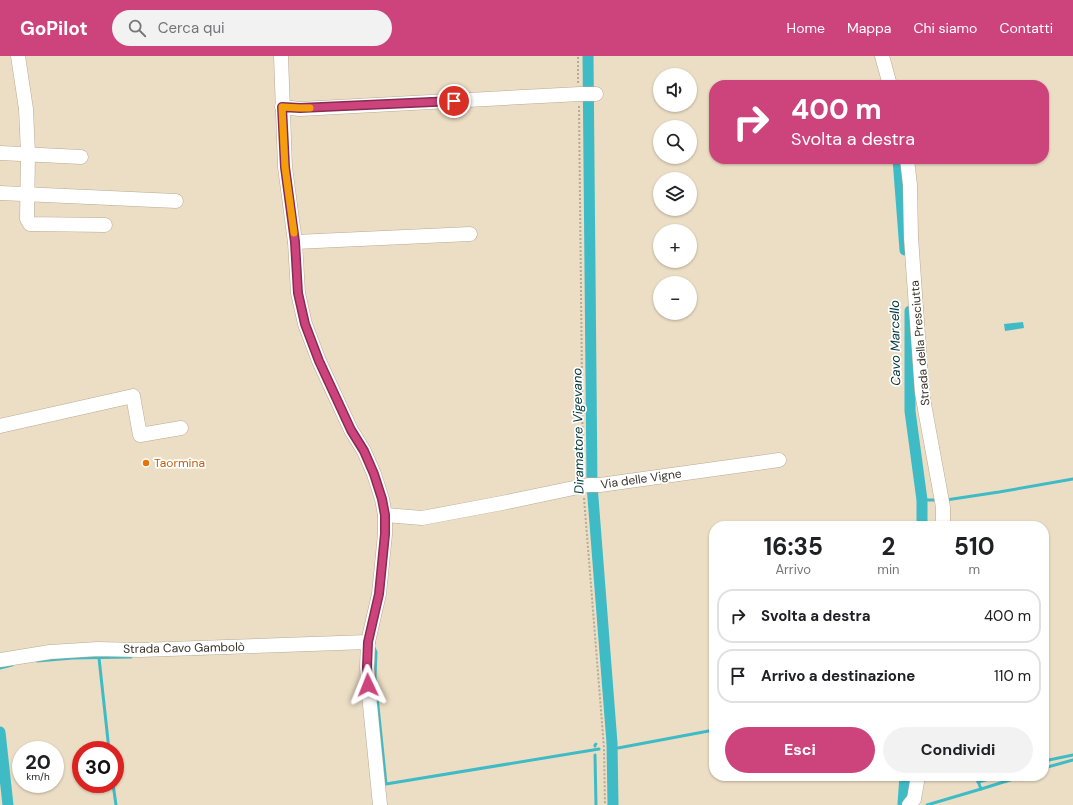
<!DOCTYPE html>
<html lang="it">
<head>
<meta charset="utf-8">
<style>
	body { margin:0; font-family:"DM Sans",sans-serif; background:#f2f2f2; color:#202124; height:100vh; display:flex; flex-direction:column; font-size:15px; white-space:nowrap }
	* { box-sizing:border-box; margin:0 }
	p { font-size:13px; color:#757577 }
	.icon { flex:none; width:22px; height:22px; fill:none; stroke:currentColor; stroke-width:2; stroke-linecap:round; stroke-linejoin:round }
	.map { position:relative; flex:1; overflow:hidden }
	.sheet { position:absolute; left:709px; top:465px; width:340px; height:260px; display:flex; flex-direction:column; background:#fff; border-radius:16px; box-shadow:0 1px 3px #0004 }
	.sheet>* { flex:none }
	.top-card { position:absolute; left:709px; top:24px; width:340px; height:84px; border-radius:16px; box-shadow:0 1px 3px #0004; background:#cd437c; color:#fff; overflow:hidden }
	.fabs { position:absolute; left:653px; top:12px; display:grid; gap:8px }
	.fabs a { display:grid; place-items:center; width:44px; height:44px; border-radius:50%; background:#fff; box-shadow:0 1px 3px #0004; font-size:20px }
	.speed { position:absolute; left:12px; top:685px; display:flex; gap:8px; font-size:20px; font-weight:700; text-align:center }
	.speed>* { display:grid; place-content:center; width:52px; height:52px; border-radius:50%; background:#fff; box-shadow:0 1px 3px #0004; line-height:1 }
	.speed small { font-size:10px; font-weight:400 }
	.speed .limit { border:6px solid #d22; background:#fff; color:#111 }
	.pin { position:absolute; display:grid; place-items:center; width:34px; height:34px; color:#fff; margin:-17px; border:2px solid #fff; border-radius:50%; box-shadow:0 1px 4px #0007 }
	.me { position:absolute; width:44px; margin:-22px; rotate:358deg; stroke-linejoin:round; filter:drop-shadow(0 0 3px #0008) }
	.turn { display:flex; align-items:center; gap:14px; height:84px; padding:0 16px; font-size:18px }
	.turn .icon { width:52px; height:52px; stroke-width:2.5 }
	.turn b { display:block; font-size:28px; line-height:34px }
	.eta { display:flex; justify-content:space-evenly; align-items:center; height:68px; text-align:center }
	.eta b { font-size:24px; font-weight:700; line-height:28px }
	.primary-button { display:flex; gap:8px; margin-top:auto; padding:8px 16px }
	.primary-button a { flex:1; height:46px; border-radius:24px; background:#cd437c; color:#fff; font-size:16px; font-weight:700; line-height:46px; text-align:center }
	.primary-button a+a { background:#f2f2f2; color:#202124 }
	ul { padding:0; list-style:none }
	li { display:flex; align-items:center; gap:12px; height:54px; margin:0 8px 6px; padding:0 8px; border:2px solid #e0e0e0; border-radius:16px }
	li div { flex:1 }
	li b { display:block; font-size:15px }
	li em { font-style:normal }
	header { display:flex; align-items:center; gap:24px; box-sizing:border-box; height:56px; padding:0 20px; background:#cd437c; color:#fff }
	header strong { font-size:19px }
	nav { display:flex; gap:22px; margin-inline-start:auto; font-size:14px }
	.search { width:280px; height:36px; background:#f2f2f2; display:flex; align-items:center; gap:10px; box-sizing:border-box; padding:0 14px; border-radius:22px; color:#757577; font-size:15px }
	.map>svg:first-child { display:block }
</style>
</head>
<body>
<header>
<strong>GoPilot</strong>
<div class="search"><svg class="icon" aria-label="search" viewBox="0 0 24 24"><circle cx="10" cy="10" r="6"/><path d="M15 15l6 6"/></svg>Cerca qui</div>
<nav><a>Home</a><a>Mappa</a><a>Chi siamo</a><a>Contatti</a></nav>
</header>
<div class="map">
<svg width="1073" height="749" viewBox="0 0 1073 749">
	<rect width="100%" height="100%" fill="#ecdec4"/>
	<polygon fill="#3fbbc6" points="1023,266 1024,272 1005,275 1004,268"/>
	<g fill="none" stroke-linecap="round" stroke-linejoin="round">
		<g stroke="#3fbbc6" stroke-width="3">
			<polyline points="922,444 935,444"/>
			<polyline points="946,444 999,436 1073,423"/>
			<polyline points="374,592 376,596 375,621 386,728 599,693"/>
			<polyline points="99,602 109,694"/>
			<polyline points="37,605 73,602 131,601"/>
			<polyline points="0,612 12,609"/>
			<polyline points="608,687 612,687"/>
			<polyline points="595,690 595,689 596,688"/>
			<polyline points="618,692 714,674"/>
			<polyline points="595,699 596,749"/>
			<polyline points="1044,705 1073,699"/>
			<polyline points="1044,712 1073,704"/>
			<polyline points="976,720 981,733 1010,724 1020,720"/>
			<polyline points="978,726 1000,720"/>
			<polyline points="113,728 116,749"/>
			<polyline points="927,749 981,733"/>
		</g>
		<g stroke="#3fbbc6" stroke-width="11">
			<polyline points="588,0 592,429 612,687 613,749"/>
			<polyline points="898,103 905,194"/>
			<polyline points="910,255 910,355 922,444 922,470"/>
			<polyline points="0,676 8,749"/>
			<polyline points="903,748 905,720"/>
		</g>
		<g stroke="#b8aa92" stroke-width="15">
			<g id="minor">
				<polyline points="18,0 26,53 28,98 27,163 30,168 105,169"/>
				<polyline points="281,0 285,111 295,186 298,237 305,268 319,305 351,374 364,395 374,418 382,443 385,459 385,478 379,538 368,586 367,611 368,629 380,749"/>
				<polyline points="882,0 890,29"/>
				<polyline points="282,51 300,53 580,38 596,38"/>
				<polyline points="0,97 81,101"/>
				<polyline points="907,103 910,129 911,181 922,337 943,451 943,470"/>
				<polyline points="0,137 176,145"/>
				<polyline points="295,186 470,178"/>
				<polyline points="0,370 133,340 140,379 181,372"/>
				<polyline points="385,459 422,462 502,447 588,429 600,429 779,404"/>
				<polyline points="0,604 50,596 98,593 140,594 368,586"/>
				<polyline points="909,749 914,743 918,720"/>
			</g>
		</g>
		<g stroke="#b6aa95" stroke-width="2" stroke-dasharray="2 2" stroke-linecap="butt">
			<polyline points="578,27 578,0"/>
			<polyline points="579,50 583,419"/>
			<polyline points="584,442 604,692 605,749"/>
		</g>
		<use href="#minor" stroke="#fff" stroke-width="14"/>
	</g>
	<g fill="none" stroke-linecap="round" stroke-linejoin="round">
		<g stroke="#852c51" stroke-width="10">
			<polyline id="route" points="368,629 367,611 368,586 379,538 385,478 385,459 382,443 374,418 364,395 351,374 319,305 305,268 298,237 295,186 285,111 282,51 300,52 454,45"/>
		</g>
		<use href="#route" stroke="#cd437c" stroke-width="7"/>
		<polyline stroke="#f59e0b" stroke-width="7" points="294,177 285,111 282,51 300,52 310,52"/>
	</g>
	<circle fill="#e8710a" stroke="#fff" stroke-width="1.5" cx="146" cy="407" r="4"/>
	<g text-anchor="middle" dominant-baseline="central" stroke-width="3.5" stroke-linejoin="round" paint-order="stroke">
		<g font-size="12" fill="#393329" stroke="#fff">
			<text transform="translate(920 287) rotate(-95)">Strada della Presciutta</text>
			<text transform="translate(641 423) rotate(-8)">Via delle Vigne</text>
			<text transform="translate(184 592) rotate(-1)">Strada Cavo Gambolò</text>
		</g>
		<g font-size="12" fill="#c56008" stroke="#fff" text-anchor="start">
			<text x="154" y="407">Taormina</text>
		</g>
		<g font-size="13" font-style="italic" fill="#00393d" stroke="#fff">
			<text transform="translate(895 287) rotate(-91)">Cavo Marcello</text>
			<text transform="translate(578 375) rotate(-91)">Diramatore Vigevano</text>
		</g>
	</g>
</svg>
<div class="fabs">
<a><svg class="icon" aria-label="sound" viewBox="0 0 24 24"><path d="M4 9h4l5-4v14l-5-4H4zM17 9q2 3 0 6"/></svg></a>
<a><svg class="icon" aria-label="search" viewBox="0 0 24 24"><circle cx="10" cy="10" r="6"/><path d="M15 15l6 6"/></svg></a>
<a><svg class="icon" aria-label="layers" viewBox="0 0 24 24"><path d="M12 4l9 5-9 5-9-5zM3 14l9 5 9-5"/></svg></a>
<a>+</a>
<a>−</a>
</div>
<div class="speed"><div>20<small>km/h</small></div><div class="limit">30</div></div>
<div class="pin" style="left:454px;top:45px;background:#d93025"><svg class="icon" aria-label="arrive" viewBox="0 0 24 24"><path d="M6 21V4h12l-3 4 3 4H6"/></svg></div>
<svg class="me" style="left:368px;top:629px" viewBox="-20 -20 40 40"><path d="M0-17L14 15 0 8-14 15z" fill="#cd437c" stroke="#fff" stroke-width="4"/></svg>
<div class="top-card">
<div class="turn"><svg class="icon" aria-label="right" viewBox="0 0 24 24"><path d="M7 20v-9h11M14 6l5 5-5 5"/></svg><div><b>400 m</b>Svolta a destra</div></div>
</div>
<section class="sheet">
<div class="eta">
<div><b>16:35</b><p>Arrivo</p></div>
<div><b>2</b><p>min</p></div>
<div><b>510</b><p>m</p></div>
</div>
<ul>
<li><svg class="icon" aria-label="right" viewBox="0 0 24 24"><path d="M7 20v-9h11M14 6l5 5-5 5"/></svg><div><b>Svolta a destra</b></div><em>400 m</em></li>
<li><svg class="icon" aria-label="arrive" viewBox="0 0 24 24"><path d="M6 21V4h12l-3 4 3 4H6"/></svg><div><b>Arrivo a destinazione</b></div><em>110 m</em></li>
</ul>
<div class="primary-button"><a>Esci</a><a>Condividi</a></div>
</section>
</div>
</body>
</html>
